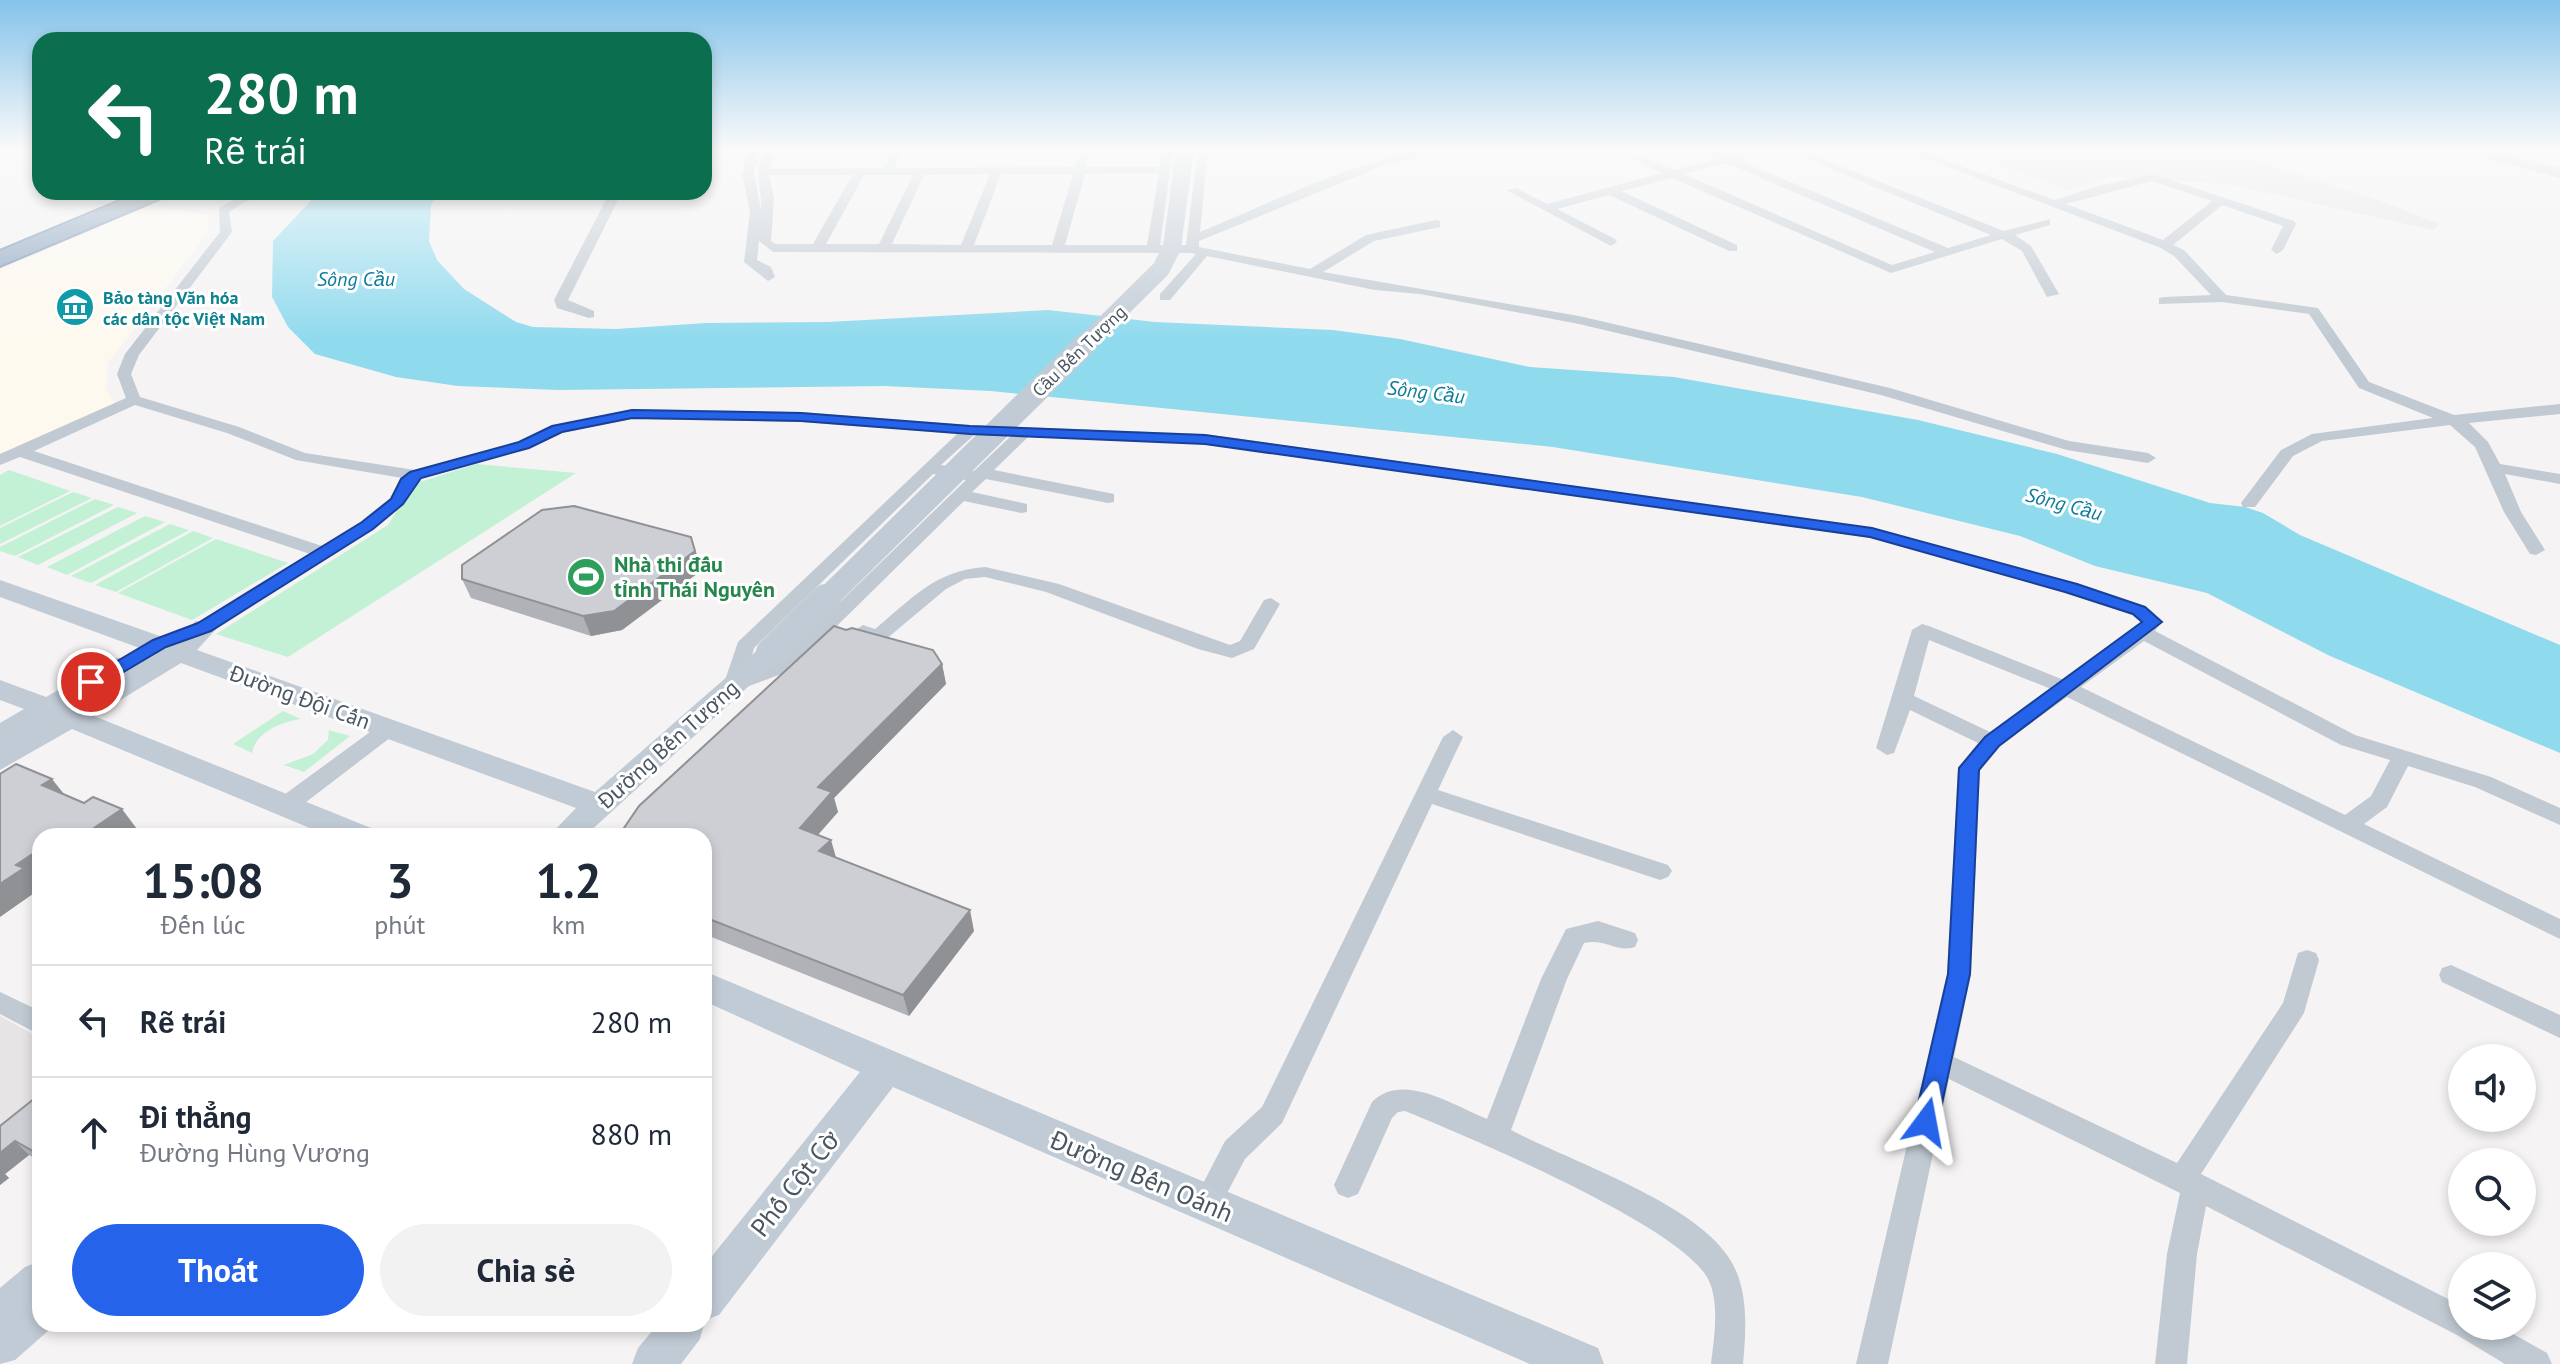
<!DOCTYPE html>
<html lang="vi">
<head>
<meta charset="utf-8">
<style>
	body { margin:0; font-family:"PT Sans",sans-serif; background:#f2f2f3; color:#1f2937; height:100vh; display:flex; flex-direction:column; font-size:30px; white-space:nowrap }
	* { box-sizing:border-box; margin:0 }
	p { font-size:26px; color:#747a83 }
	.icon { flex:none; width:44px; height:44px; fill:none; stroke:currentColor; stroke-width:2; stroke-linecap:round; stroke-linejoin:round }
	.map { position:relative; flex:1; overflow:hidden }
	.sheet { position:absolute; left:32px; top:828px; width:680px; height:504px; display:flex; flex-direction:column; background:#fff; border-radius:24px; box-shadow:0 4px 12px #0003 }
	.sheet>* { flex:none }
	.guide { position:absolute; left:32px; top:32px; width:680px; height:168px; border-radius:24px; box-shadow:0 4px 12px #0003; background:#0b6e4f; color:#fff; overflow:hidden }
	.fabs { position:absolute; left:2448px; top:1044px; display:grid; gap:16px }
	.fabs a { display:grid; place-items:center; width:88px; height:88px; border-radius:50%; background:#fff; box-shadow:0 4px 12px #0003; font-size:40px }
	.pin { position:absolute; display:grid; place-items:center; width:68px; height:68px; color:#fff; margin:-34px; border:4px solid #fff; border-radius:50%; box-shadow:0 2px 8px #0007 }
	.me { position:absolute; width:88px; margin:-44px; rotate:13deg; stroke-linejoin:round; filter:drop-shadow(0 0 6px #0008) }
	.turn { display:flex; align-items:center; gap:28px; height:168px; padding:0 40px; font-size:36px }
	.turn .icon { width:104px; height:104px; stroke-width:2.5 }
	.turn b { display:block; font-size:56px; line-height:68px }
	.eta { display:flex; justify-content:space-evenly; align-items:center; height:136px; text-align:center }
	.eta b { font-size:48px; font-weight:800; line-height:56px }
	.button { display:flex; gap:16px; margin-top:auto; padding:16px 40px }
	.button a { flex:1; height:92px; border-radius:48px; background:#2563eb; color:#fff; font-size:32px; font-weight:800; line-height:92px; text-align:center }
	.button a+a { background:#f2f2f3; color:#1f2937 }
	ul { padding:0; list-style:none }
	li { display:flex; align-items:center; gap:24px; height:112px; padding:0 40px; border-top:2px solid #e0e1e3 }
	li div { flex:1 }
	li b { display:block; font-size:30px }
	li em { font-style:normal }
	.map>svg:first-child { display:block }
</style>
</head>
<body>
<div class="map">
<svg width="2560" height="1364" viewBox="0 0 2560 1364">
	<rect width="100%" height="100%" fill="#f5f3f3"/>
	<polygon fill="#fdf9ef" points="147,207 206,214 209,231 108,363 106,390 116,404 0,455 0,270"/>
	<g fill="#e6e4e5">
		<polygon points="1957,149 2218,149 2372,198 2440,224 2433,230 2228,184 2112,177 2068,190"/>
		<polygon points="0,1016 40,1038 40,1115 0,1145"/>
	</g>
	<g fill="#c3f1d5">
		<polygon points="476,464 576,473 288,657 216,634 388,525 414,484"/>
		<polygon points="9,470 70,491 0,526 0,475"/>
		<polygon points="73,492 92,498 0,544 0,528"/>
		<polygon points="95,499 114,505 15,556 0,551 0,547"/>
		<polygon points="118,507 137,513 38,565 18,557"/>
		<polygon points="145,516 165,522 67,575 47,567"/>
		<polygon points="170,524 189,530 91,583 71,576"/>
		<polygon points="193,531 213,538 116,592 95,585"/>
		<polygon points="216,539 288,563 192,620 118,593"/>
		<path d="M 283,711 L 301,719 C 281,722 256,732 252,753 L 233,744 Z"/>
		<polygon points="329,730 350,736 304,772 284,765 313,754 328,740"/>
	</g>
	<polygon fill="#90daee" points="319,192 438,192 431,206 429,241 437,260 464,289 516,322 533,327 616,329 706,323 828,322 1048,310 1155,322 1333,330 1400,339 1530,367 1674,377 1918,420 2057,454 2210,503 2245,507 2263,513 2300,535 2560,645 2560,753 2330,656 2207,593 2095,566 2020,536 1862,497 1553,447 991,391 884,386 558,390 458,386 396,377 315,354 288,327 272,297 273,241"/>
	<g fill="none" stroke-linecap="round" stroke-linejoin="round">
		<g stroke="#7690ad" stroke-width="4">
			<polygon id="highway" points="141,192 170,192 166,196 0,266 0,251"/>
		</g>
		<g fill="#c1cad2" fill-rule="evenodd">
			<path d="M 749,149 L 759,149 L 754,174 L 761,209 C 763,190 750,163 769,152 L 775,155 L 770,169 L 883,168 L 894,149 L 904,149 L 894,168 L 1075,167 L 1081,149 L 1091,149 L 1086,167 L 1160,167 L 1163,149 L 1173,149 L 1160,245 L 1186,245 L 1198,149 L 1208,149 L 1200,232 C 1266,205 1377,149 1445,149 L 1380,167 L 1199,241 L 1199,247 L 1310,269 L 1366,235 L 1436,220 L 1440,221 L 1440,227 L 1374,241 L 1323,272 L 1579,316 L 1890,388 L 2069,441 L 2148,453 L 2156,458 L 2148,463 L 2067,450 L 1881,395 L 1579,324 L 1420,294 L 1375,290 L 1207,256 L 1170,300 L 1160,300 L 1160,294 L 1196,254 L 1192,253 L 773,252 L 759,241 L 757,260 L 771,267 L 775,277 L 768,281 L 744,262 L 750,212 L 742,174 ZM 1159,173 L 1147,245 L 1065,245 L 1085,174 ZM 990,174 L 961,245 L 892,244 L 924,175 ZM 1001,174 L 1073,174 L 1052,245 L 974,245 ZM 769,175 L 852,175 L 813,244 L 776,244 L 771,241 L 774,198 ZM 864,175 L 913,175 L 879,244 L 826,244 Z"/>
			<path d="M 1697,149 C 1709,149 1720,156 1731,155 C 1745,154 1757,149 1772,149 L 1738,160 L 1948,248 L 1991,235 L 1783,149 L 1797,149 L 2004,231 L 2050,219 L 2050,225 L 2015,235 L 2031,246 L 2059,294 L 2047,297 L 2022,251 L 2002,239 L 1891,273 L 1672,178 L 1621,191 L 1737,245 L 1737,251 L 1729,251 L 1609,195 L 1557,209 L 1615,239 L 1617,242 L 1611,246 L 1506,190 L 1516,188 L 1547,204 L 1662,173 L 1633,160 L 1633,156 L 1641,156 L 1674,170 L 1716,159 ZM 1726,163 L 1935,252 L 1892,265 L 1684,174 Z"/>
			<path d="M 1900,149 L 1914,149 L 2055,200 L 2095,187 L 2153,174 L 2294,221 L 2296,224 L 2283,250 L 2277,254 L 2271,250 L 2283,226 L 2222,205 L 2173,245 L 2184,250 L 2226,295 L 2318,308 L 2369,382 L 2454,415 L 2560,404 L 2560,414 L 2469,423 L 2488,442 L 2500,464 L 2560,474 L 2560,484 L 2505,474 L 2521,512 L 2545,550 L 2536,555 L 2530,554 L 2504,512 L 2475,447 L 2450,425 L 2322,441 L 2293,456 L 2255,507 L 2243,507 L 2241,503 L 2281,450 L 2312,434 L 2433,418 L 2359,388 L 2309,314 L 2222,302 L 2159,304 L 2159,298 L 2164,297 L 2211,295 L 2174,256 L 2161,248 ZM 2152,181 L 2212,201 L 2163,240 L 2066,204 Z"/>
			<path d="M 247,192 L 261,192 L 229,212 L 232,232 L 139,355 L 131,374 L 140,397 L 239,427 L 305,453 L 415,470 L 518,442 L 551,426 L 632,409 L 801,412 L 970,425 L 1205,434 L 1872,528 L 2078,584 L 2146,607 L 2162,622 L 2155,631 L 2355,735 L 2491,777 L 2560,808 L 2560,825 L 2475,787 L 2408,766 L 2387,807 L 2364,824 L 2560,919 L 2560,939 L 2067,697 L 1999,746 L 1980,770 L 1971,974 L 1954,1057 L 2177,1163 L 2283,1003 L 2298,953 L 2307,950 L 2316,953 L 2319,960 L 2304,1013 L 2201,1174 L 2462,1306 L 2462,1326 L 2499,1326 L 2547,1353 L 2552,1364 L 2505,1364 L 2457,1335 L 2206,1206 L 2197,1254 L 2187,1364 L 2155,1364 L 2167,1254 L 2180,1193 L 1949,1079 L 1888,1364 L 1856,1364 L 1947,974 L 1958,768 L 1978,743 L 1910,710 L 1894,753 L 1887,755 L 1876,748 L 1912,630 L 1922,624 L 1929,626 L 2064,680 L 2136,629 L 2142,623 L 2132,615 L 2064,592 L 1871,538 L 1205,444 L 1028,437 L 994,470 L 1114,494 L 1114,502 L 1108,503 L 986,479 L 972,492 L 1027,504 L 1027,512 L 1021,513 L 964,501 L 792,670 L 733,692 L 723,686 L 738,642 L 957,434 L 801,422 L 632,419 L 562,433 L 530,448 L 421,479 L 403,505 L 373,530 L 205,633 L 198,631 L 195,627 L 198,623 L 310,554 L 20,457 L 0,465 L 0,454 L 126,398 L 117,374 L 125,354 L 220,232 L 219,208 ZM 135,405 L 227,433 L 296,460 L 402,478 L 390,498 L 361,522 L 322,546 L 34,451 ZM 974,435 L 1011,436 L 974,471 L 941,465 ZM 933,474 L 966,480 L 778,662 L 747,674 L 754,648 ZM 1929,640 L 2051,689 L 1990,732 L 1914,696 ZM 2144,641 L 2341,745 L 2390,760 L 2371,796 L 2345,815 L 2081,687 Z"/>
			<polygon points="610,192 622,192 568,300 594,311 594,317 589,318 557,308 554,300"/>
			<path d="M 985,567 L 1059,584 L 1230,645 L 1240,641 L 1264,600 L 1271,598 L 1280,604 L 1254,649 L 1232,658 L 1198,649 L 1046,592 L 985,577 L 965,579 L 946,589 L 885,640 L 858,641 L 848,635 L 863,625 L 875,629 C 913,598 934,571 985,567 Z"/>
			<polygon points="388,722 398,729 395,734 293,812 277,812 274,806 277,800 381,724"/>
			<polygon points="1453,730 1463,737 1438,790 1668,865 1672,871 1668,877 1660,880 1432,804 1282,1123 1245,1159 1217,1212 1207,1216 1197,1212 1193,1203 1225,1141 1262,1107 1443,737"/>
			<path d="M 1598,921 L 1635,933 L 1638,940 L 1635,947 C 1617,953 1605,938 1584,943 L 1567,979 L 1511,1130 C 1571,1162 1697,1203 1731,1261 C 1749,1291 1746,1331 1743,1364 L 1711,1364 C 1714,1339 1720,1302 1708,1279 C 1681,1226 1466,1136 1405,1111 L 1398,1112 L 1392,1118 L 1358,1194 L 1348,1198 L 1338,1194 L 1334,1185 L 1372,1102 C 1403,1071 1454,1106 1487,1119 L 1541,979 L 1566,929 Z"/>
			<polygon points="2451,965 2560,1015 2560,1038 2442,982 2439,975 2442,968"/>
			<polygon points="0,992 40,1011 40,1035 0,1014"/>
		</g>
		<g fill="#c1cbd6" fill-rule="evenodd">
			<polygon points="2452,149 2478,149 2560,168 2560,178"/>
			<polygon points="0,580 174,641 196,621 214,621 218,627 197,650 595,792 761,647 781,647 785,653 585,836 549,836 576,808 181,663 94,716 371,828 376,836 329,836 72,729 0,770 0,723 24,709 0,700 0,680 46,697 114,658 134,658 137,665 156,654 0,597"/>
			<polygon points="704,971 1598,1348 1604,1364 1530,1364 893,1087 719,1315 705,1320 700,1339 681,1364 632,1364 638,1348 658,1324 704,1324 704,1266 860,1072 704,1001"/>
			<polygon points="40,1261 40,1324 56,1324 15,1360 0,1364 0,1288 25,1267"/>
		</g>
		<use href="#highway" fill="#8ba5c1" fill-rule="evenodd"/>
		<polyline stroke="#c1cbd6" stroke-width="18" points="1083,346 1161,269 1172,247 1185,149"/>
		<polyline stroke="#c1cbd6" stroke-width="23" points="824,601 1085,344"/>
		<polyline stroke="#c1cbd6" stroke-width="30" points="771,653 826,599"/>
	</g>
	<g fill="#b0b2b7">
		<polygon points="702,570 622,630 591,636 471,598 462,579"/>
		<polygon points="942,664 946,684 834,798 838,812 818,835 836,858 974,931 909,1016 704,934 704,836"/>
		<polygon points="40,1094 40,1161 29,1155 5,1174 9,1178 0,1185 0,1126"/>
	</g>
	<g fill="#909195">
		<polygon points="691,537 702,570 622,630 591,636 583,616"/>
		<polygon points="942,664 946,684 834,798 838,812 806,848 800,828 818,787"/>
		<polygon points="52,779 68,799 42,785"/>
		<polygon points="122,809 137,829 127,836 82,836"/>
		<polygon points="68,830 72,836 59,836"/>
		<polygon points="831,840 837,861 819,851"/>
		<polygon points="40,849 40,881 36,883 40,889 0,917 0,884 16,865"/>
		<polygon points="970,910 974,931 909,1016 903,995"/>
		<polygon points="15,1141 29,1155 5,1174 9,1178 0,1185 0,1153"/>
	</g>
	<g fill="#cdcfd5" stroke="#909195" stroke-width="2">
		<polygon points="574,506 691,537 695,551 614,611 583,616 462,579 462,565 542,510"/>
		<polygon points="834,626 846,630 852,628 933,650 942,664 818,787 832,792 800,828 831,840 819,851 970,910 903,995 704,917 704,836 621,836 624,828 639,806"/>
		<polygon points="16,764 52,779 42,785 84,803 93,797 122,809 82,836 68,830 59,836 40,836 40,849 16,865 24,868 0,884 0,774"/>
		<polygon points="40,1094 40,1155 15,1141 0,1153 0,1126"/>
	</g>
	<linearGradient id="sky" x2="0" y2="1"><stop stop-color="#85c3ea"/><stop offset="0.44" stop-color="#fafafa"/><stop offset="1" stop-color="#fafafa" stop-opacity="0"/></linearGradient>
	<rect width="2560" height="340" fill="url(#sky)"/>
	<polygon fill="#2563eb" stroke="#184099" stroke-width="2" points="632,410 801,413 970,426 1205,435 1872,528 2077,584 2145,607 2162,622 1999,746 1979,770 1970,974 1938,1122 1935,1130 1926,1133 1917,1130 1914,1122 1948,974 1959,768 1985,737 2142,622 2133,614 2065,592 1870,537 1205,444 970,434 801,421 632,418 562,432 529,448 421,478 403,504 373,529 211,631 166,647 98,687 91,688 82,682 153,640 198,623 362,522 391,499 401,479 410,472 519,442 552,426"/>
	<defs>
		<g id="museum-disc" transform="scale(2)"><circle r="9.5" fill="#0f9aa8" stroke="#fff"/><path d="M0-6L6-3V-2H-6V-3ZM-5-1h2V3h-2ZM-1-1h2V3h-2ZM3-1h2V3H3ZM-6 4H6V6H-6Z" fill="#fff"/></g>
		<g id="stadium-disc" transform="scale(2)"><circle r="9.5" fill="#2e9e5b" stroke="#fff"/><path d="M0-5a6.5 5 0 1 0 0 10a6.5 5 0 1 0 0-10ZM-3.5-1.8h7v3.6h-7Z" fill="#fff"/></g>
	</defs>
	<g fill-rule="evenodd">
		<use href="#museum-disc" x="75" y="307"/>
		<use href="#stadium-disc" x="586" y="577"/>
	</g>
	<g text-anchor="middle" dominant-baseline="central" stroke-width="6" stroke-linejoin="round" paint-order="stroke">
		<g font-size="18" font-weight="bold" fill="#0d838f" stroke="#fff" text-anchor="start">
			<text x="103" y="297">Bảo tàng Văn hóa<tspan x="103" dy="21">các dân tộc Việt Nam</tspan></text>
		</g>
		<g font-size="18" fill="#4a5661" stroke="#fff">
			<text transform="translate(1079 351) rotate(-44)">Cầu Bến Tượng</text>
		</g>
		<g font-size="20" font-style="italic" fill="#0c7c9b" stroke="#fff">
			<text x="356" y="279">Sông Cầu</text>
			<text transform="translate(1426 392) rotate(7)">Sông Cầu</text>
			<text transform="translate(2064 504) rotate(15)">Sông Cầu</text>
		</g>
		<g font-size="22" font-weight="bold" fill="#27864d" stroke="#fff" text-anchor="start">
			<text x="614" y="564">Nhà thi đấu<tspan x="614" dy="25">tỉnh Thái Nguyên</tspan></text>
		</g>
		<g font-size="22" fill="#4a5661" stroke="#fff">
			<text transform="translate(300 697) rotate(20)">Đường Đội Cấn</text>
			<text transform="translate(668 744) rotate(-42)">Đường Bến Tượng</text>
		</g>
		<g font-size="26" fill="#4a5661" stroke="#fff">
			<text transform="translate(1142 1176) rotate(23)">Đường Bến Oánh</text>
			<text transform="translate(795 1183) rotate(-52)">Phố Cột Cờ</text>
		</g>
	</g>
</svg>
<div class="fabs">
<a><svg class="icon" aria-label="sound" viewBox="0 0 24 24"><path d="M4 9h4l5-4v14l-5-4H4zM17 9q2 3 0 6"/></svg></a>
<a><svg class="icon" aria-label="search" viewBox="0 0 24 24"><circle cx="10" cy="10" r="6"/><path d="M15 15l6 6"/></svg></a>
<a><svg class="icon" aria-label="layers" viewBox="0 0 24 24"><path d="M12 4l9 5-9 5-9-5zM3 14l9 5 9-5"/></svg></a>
</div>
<div class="pin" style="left:91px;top:682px;background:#d93025"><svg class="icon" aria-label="arrive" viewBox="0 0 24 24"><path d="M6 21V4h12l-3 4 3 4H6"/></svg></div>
<svg class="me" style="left:1926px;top:1122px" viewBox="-20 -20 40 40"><path d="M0-17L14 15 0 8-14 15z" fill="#2563eb" stroke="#fff" stroke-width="4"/></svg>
<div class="guide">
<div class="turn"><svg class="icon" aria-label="left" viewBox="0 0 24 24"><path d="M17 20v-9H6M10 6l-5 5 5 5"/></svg><div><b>280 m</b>Rẽ trái</div></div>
</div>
<section class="sheet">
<div class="eta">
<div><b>15:08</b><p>Đến lúc</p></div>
<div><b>3</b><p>phút</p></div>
<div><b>1.2</b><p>km</p></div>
</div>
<ul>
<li><svg class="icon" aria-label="left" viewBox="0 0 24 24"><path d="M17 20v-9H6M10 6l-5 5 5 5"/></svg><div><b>Rẽ trái</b></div><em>280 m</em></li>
<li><svg class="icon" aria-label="ahead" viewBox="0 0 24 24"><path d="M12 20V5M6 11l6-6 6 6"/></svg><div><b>Đi thẳng</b><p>Đường Hùng Vương</p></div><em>880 m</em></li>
</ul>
<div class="button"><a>Thoát</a><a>Chia sẻ</a></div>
</section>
</div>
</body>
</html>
